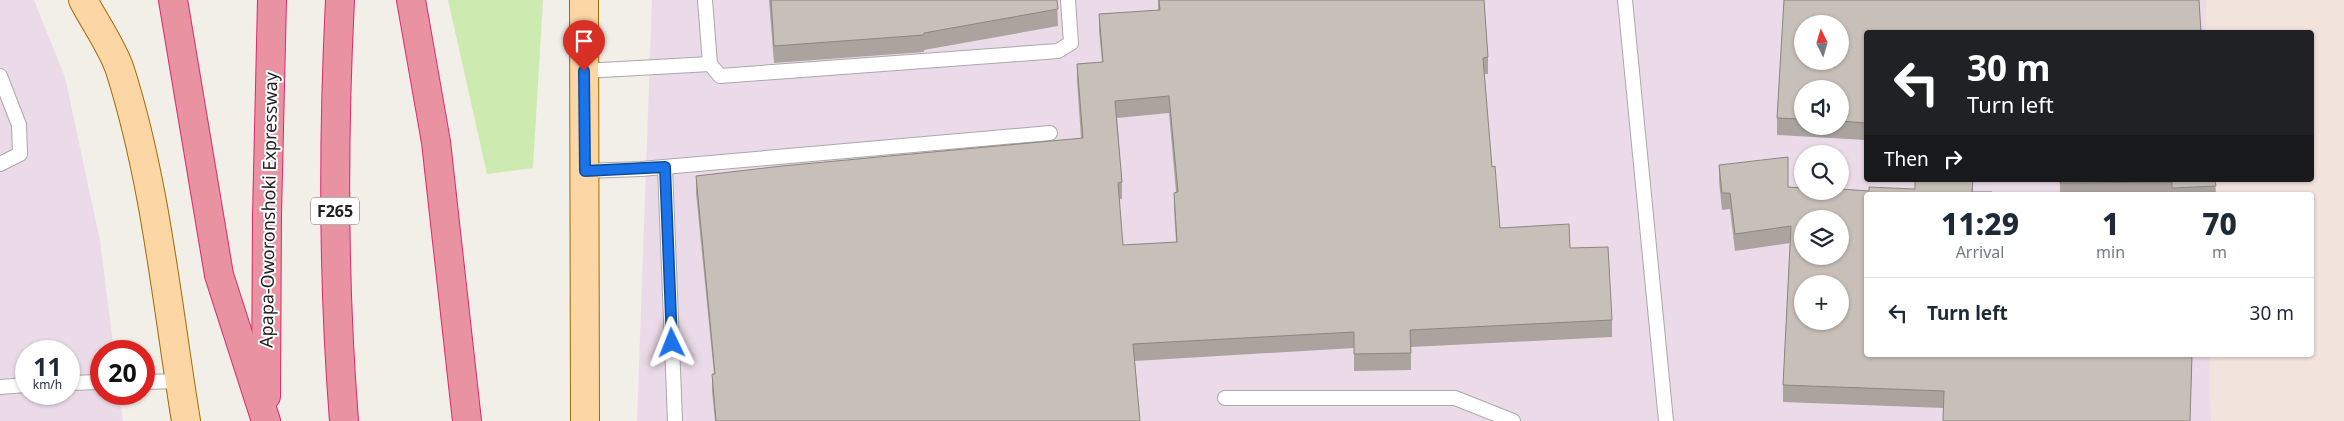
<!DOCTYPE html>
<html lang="en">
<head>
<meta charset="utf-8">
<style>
	body { margin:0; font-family:"Noto Sans",sans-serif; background:#f2f2f3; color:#1f2937; height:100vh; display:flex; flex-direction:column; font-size:19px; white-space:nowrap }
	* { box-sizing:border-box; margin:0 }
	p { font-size:16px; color:#747a83 }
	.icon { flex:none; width:28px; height:28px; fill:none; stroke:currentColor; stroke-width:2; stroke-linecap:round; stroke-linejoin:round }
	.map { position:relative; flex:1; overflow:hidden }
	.sheet { position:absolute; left:1864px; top:192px; width:450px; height:165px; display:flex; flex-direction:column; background:#fff; border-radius:5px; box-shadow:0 1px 4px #0004 }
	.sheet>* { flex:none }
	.top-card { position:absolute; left:1864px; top:30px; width:450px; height:152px; border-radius:5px; box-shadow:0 1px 4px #0004; background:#202124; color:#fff; overflow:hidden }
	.needle { width:32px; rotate:355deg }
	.tools { position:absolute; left:1794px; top:15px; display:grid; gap:10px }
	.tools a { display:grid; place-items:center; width:55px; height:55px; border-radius:50%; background:#fff; box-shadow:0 1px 4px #0004; font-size:25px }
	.speed { position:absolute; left:15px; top:340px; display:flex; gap:10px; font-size:25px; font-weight:700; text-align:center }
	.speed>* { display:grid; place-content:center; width:65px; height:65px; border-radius:50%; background:#fff; box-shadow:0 1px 4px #0004; line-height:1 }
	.speed small { font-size:12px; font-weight:400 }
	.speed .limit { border:8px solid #d22; background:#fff; color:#111 }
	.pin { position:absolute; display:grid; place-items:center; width:42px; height:42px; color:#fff; margin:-51px -21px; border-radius:50% 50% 50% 0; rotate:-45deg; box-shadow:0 0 5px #0007 }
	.pin .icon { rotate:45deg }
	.me { position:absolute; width:55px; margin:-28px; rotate:358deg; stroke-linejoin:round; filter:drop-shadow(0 0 4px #0008) }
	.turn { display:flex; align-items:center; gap:18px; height:105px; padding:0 20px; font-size:22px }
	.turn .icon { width:65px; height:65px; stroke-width:2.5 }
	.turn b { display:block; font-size:35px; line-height:42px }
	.then { display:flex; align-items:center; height:48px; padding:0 20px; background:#0003; gap:10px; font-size:19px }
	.eta { display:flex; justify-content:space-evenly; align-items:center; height:85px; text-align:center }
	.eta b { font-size:30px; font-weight:800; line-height:35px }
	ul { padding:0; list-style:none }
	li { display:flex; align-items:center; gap:15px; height:70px; padding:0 20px; border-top:1px solid #e0e1e3 }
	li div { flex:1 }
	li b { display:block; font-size:19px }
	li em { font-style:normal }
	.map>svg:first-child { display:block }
</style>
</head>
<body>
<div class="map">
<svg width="2344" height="421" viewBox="0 0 2344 421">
	<rect width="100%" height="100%" fill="#f2efe9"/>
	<g fill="#ebdbe8" fill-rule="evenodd">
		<path d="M 0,0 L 34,0 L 65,77 L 100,241 L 114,351 L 101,351 L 101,394 L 119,394 L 123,421 L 0,421 ZM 26,351 L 69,351 L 69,394 L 26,394 Z"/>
		<path d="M 652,0 L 2206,0 L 2206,32 L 1866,32 L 1866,180 L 2208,180 L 2208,195 L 1866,195 L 1866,355 L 2210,355 L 2211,421 L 637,421 ZM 1802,24 L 1840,24 L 1840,61 L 1802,61 ZM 1802,89 L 1840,89 L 1840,126 L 1802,126 ZM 1802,154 L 1840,154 L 1840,191 L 1802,191 ZM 1802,219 L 1840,219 L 1840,256 L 1802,256 ZM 1802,284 L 1840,284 L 1840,321 L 1802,321 Z"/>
	</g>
	<polygon fill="#f3e3dd" points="2206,0 2344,0 2344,421 2211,421 2210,355 2311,355 2311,195 2208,195 2208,180 2311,180 2311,32 2206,32"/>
	<polygon fill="#cdebb0" points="448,0 543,0 533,168 487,174"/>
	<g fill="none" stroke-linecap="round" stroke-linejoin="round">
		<g stroke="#a9a9a9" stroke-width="16">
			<g id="service">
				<polyline points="705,0 710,64 720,76 1058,51 1071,43 1068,0"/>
				<polyline points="1625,0 1666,421"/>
				<polyline points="584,71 710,64"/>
				<polyline points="0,76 19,125 20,154 0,164"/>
				<polyline points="665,167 675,421"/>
				<polyline points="585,171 641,169 1050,133"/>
				<polyline points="144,382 180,381"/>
				<polyline points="69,383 101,382"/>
				<polyline points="0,387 26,385"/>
				<polyline points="1225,398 1455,398 1513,421"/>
			</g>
		</g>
		<g stroke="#a06b00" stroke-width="30">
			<g id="primary">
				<path d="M 83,0 C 94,21 113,48 120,70 C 156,183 167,305 186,421"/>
				<polyline points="584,0 585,421"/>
			</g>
		</g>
		<g stroke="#dc2a67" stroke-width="30">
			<g id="motorway">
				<polyline points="173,0 219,275 266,421"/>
				<path d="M 340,0 C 333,140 333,281 344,421"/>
				<polyline points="411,0 436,142 467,421"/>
				<polyline points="266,396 267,215 272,0"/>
			</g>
		</g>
		<use href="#service" stroke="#fff" stroke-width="14"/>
		<use href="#primary" stroke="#fcd6a4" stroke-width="28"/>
		<use href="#motorway" stroke="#e892a2" stroke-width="28"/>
	</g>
	<g fill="#aba49e" fill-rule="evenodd">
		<polygon points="769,0 1057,0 1058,26 924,50 924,52 774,63"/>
		<path d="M 1158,0 L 1484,0 L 1488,57 L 1488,74 L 1484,74 L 1492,167 L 1500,228 L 1570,248 L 1612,320 L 1612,337 L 1411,347 L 1411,370 L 1354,371 L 1354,348 L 1135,361 L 1140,421 L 715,421 L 712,391 L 712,374 L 714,374 L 696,193 L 696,176 L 1081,138 L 1077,81 L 1077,64 L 1102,62 L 1099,31 L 1099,14 L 1158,10 ZM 1169,113 L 1176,192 L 1174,193 L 1174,209 L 1176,242 L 1123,245 L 1119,199 L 1122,199 L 1122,182 L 1117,118 Z"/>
		<path d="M 1784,0 L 2199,0 L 2201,32 L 1866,32 L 1866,140 L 1777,135 L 1777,118 ZM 1802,24 L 1840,24 L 1840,61 L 1802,61 ZM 1802,89 L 1840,89 L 1840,126 L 1802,126 Z"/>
		<polygon points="1719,165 1788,187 1869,191 1915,189 1915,180 1973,180 1973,192 1866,355 2192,355 2190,421 1943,421 1943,408 1783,402 1783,385 1790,243 1735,251 1730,209 1722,210 1719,181"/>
		<polygon points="2215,180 2216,195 2060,195 2060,183"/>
	</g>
	<g fill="#c7bfb8" stroke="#8b8681" fill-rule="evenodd">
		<polygon points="771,0 1057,0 1058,9 924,33 924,35 774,46"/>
		<path d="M 1159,0 L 1484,0 L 1488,57 L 1483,58 L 1492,167 L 1495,166 L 1500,228 L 1569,224 L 1570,248 L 1608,247 L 1612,320 L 1410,330 L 1411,353 L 1354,354 L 1354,332 L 1133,344 L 1140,421 L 716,421 L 712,374 L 715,374 L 696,176 L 782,166 L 1083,138 L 1077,64 L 1103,62 L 1099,14 L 1160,10 ZM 1169,96 L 1178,192 L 1174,193 L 1177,242 L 1123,245 L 1118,183 L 1122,182 L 1115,101 Z"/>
		<path d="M 1784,0 L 2199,0 L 2201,32 L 1866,32 L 1866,123 L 1840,121 L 1840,89 L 1802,89 L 1802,119 L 1777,118 ZM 1802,24 L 1840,24 L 1840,61 L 1802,61 Z"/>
		<path d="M 1788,157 L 1788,187 L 1802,188 L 1802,191 L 1840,191 L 1840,189 L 1869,191 L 1869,187 L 1915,189 L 1915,180 L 1973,180 L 1972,192 L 1992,192 L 1992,195 L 1866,195 L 1866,355 L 2192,355 L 2190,421 L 1943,421 L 1944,391 L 1783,385 L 1791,226 L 1735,234 L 1730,193 L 1722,193 L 1719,165 ZM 1802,219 L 1840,219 L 1840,256 L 1802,256 ZM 1802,284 L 1840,284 L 1840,321 L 1802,321 Z"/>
		<polygon points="2060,180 2215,180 2216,186 2172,188 2172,182 2060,183"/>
	</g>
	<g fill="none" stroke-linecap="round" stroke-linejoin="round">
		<g stroke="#114b97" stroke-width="12">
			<polyline id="route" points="584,71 585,171 665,167 672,343"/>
		</g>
		<use href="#route" stroke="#1a73e8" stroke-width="9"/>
	</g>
	<g text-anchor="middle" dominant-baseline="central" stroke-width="4" stroke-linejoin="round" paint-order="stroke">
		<rect fill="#fff" stroke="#646464" stroke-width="1" x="311" y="197.5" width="48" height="27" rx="4"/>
		<g font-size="16" font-weight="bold" fill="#222">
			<text x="335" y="211">F265</text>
		</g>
		<g font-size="18" fill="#222" stroke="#fff">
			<text transform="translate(268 210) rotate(-89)">Apapa-Oworonshoki Expressway</text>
		</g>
	</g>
</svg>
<div class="tools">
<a><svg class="needle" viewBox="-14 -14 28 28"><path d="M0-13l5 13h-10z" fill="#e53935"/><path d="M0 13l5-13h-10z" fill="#747a83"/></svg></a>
<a><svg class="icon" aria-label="sound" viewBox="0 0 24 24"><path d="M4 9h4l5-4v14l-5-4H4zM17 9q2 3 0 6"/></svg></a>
<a><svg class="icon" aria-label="search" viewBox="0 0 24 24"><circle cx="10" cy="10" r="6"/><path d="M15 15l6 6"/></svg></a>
<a><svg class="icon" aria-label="layers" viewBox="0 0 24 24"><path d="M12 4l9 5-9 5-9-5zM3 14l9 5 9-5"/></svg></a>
<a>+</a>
</div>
<div class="speed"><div>11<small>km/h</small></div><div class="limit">20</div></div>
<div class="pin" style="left:584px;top:71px;background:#d93025"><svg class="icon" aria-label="arrive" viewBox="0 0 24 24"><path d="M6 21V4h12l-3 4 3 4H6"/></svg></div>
<svg class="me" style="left:672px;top:343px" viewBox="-20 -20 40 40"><path d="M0-17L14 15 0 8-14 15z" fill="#1a73e8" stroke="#fff" stroke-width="4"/></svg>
<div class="top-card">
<div class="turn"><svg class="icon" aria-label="left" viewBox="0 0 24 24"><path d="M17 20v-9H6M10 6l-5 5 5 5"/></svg><div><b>30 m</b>Turn left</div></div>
<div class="then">Then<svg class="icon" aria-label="right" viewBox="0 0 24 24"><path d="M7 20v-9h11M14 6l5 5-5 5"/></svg></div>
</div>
<section class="sheet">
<div class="eta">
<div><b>11:29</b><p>Arrival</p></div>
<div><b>1</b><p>min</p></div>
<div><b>70</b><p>m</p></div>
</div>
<ul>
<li><svg class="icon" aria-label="left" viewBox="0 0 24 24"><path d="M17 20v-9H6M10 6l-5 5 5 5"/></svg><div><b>Turn left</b></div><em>30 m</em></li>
</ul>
</section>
</div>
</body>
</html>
